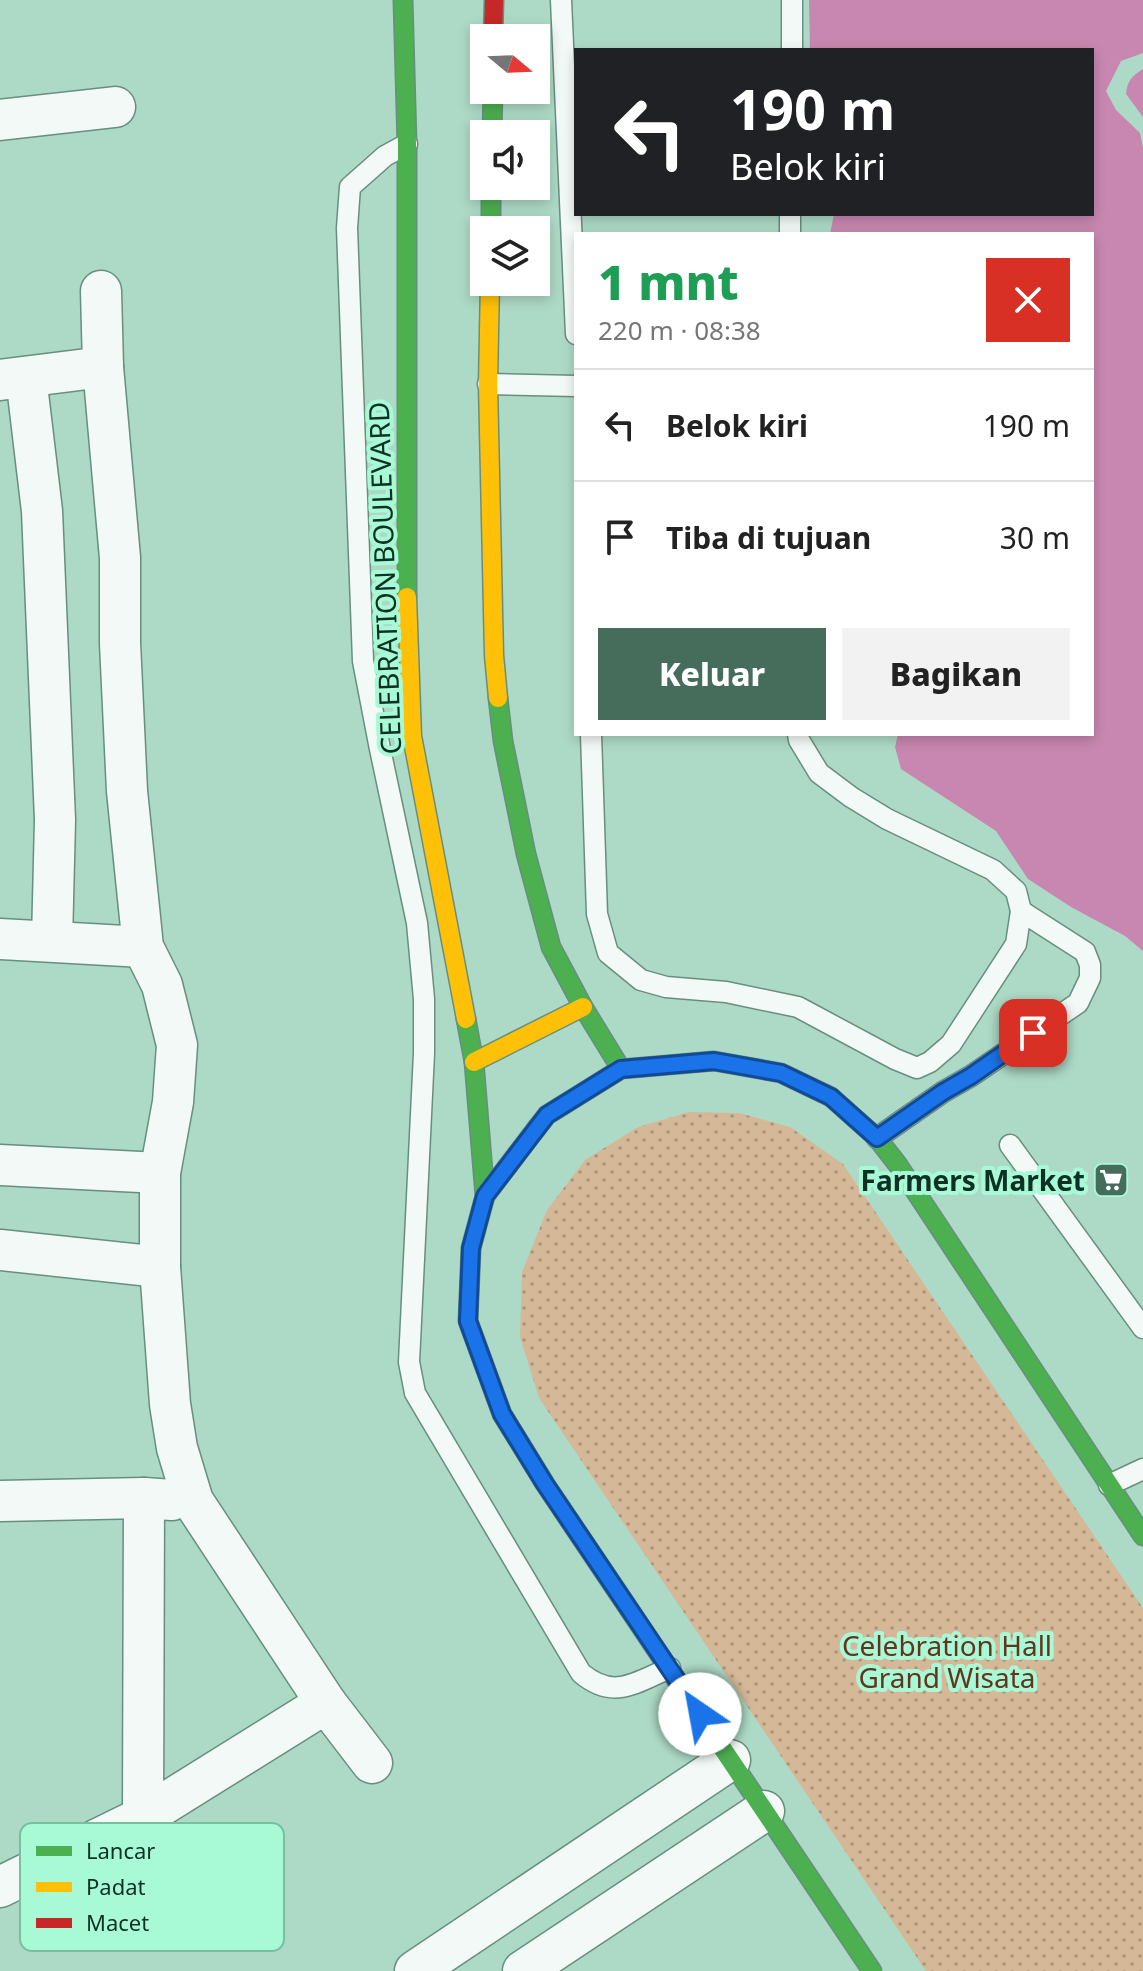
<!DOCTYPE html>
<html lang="id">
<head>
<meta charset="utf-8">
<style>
	body { margin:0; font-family:"Noto Sans",sans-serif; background:#f2f2f2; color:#222; height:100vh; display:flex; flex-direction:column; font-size:30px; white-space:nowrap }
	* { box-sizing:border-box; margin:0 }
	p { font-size:26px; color:#767676 }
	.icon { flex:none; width:44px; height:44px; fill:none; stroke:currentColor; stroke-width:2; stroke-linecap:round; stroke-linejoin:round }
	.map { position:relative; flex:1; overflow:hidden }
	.sheet { position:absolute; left:574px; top:232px; width:520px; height:504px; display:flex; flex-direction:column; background:#fff; border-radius:0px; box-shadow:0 4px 12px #0003 }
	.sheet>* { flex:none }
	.hud { position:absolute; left:574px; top:48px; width:520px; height:168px; border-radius:0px; box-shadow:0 4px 12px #0003; background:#202124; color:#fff; overflow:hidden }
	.needle { width:52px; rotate:109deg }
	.fabs { position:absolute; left:470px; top:24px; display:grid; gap:16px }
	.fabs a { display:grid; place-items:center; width:80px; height:80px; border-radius:0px; background:#fff; box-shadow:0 4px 12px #0003; font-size:40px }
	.pin { position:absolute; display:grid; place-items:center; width:68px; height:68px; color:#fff; margin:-34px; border-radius:16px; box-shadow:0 4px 12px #0006 }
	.me { position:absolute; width:88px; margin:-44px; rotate:327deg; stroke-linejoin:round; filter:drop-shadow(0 0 6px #0008) }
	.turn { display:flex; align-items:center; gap:28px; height:168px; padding:0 24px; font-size:36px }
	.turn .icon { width:104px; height:104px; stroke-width:2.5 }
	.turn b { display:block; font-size:56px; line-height:68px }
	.round { display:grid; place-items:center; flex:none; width:84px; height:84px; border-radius:0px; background:#f2f2f2 }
	.headline { display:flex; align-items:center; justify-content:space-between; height:136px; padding:0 24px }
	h1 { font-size:48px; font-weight:800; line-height:60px; color:#1e9e55 }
	.cta { display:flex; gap:16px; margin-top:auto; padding:16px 24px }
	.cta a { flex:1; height:92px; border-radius:0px; background:#466c5c; color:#fff; font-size:32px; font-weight:800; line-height:92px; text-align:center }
	.cta a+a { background:#f2f2f2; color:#222 }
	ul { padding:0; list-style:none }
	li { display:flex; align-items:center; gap:24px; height:112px; padding:0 24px; border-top:2px solid #e0e0e0 }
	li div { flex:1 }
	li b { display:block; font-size:30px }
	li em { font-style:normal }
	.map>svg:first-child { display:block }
</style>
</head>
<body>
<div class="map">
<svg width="1143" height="1971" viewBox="0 0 1143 1971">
	<defs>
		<pattern id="park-dots" width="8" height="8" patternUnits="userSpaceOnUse" patternTransform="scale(2)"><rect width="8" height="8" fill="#d5b898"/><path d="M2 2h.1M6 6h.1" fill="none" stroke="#ab967c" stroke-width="1.8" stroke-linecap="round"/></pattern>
	</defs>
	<rect width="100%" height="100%" fill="#addac6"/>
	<polygon fill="url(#park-dots)" points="689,1112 739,1113 790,1127 843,1164 1143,1608 1143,1971 926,1971 539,1398 520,1337 522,1272 547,1210 585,1160 638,1127"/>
	<g fill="#c887b0">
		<polygon points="809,0 1143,0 1143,53 1121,61 1106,91 1116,110 1140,133 1143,148 1143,951 1125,936 1071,907 1028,879 996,831 901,769 895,747 898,734 1092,734 1092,234 830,234 834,214 1092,214 1092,50 810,50"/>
		<path d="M 1143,69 L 1143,117 L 1126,94 C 1127,81 1132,76 1143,69 Z"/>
	</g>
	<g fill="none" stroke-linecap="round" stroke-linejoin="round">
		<g stroke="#688e7f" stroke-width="23">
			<g id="lane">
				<polyline points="561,0 576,334"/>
				<polyline points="792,50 792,0"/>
				<path d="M 407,144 L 385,156 L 350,187 L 347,228 L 363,661 L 380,749 L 417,923 L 424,999 L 424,1053 L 409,1362 L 415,1393 L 581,1673 C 614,1701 636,1682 670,1668"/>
				<polyline points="790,234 790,214"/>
				<polyline points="488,384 576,386"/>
				<polyline points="591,734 597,914 608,953 641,980 666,987 726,992 798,1007 895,1059 917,1068 930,1062 951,1044 1016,944 1021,911 1016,891 993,870 887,819 851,797 819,773 799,740 798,734"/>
				<polyline points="877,1138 943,1092 971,1076 1078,1003 1090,978 1090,965 1085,952 1021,911"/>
				<polyline points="1010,1145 1143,1328"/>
				<polyline points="1109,1485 1143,1469"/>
			</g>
		</g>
		<g stroke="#688e7f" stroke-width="43">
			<g id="street">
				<polyline points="0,120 115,107"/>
				<polyline points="101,291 103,367 120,558 120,643 127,791 143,947 162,985 177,1045 173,1102 160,1173 160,1267 170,1404 177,1448 193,1501 326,1703 372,1763"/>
				<polyline points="26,377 42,511 55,820 52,941"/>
				<polyline points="0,380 103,367"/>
				<polyline points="0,939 143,947"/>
				<polyline points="0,1165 160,1173"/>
				<polyline points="0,1250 160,1267"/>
				<polyline points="0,1501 144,1498 172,1500"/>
				<polyline points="143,1817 144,1498"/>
				<polyline points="0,1887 143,1817 326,1703"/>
				<polyline points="415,1971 730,1760"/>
				<polyline points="523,1971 764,1811"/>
			</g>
		</g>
		<g stroke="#688e7f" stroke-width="21">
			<g id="fast">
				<polyline points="403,0 407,144 407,597"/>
				<polyline points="492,134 493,90"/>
				<polyline points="491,186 491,230"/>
				<polyline points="498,698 503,741 526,854 551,947 583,1007 621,1069"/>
				<polyline points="466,1019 474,1062 485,1196"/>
				<polyline points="831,1097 877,1138 898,1165 1143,1536"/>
				<polyline points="536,1129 485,1196 471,1248 468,1321 502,1414 545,1484 872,1971"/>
			</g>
		</g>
		<g stroke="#688e7f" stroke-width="21">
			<g id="slow">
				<polyline points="490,282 488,384 494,655 498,698"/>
				<polyline points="407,597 412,736 466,1019"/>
				<polyline points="474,1062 583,1007"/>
				<polyline points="536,1129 547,1115 621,1069 714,1061 781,1073 831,1097"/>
			</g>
		</g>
		<g stroke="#688e7f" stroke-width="21">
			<polyline id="jam" points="493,38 494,0"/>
		</g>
		<use href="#lane" stroke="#f3f9f6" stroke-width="20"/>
		<use href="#street" stroke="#f3f9f6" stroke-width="40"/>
		<use href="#fast" stroke="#4caf50" stroke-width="18"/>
		<use href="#slow" stroke="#ffc107" stroke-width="18"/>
		<use href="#jam" stroke="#c62828" stroke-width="18"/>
	</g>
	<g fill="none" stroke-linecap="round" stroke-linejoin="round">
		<g stroke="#114b97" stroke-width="20">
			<polyline id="route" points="700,1714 545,1484 502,1414 468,1321 471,1248 485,1196 547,1115 621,1069 714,1061 781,1073 831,1097 877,1138 943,1092 971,1076 1033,1033"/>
		</g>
		<use href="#route" stroke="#1a73e8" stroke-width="14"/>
	</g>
	<defs>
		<g id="supermarket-square" transform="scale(1.8)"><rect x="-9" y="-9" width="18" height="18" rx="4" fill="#466c5c" stroke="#a8fad6"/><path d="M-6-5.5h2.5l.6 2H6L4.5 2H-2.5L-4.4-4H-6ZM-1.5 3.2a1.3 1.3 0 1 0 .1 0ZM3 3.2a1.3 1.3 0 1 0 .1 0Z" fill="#fff"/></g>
	</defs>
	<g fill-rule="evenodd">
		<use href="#supermarket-square" x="1111" y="1180"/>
	</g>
	<g text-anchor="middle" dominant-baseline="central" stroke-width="8" stroke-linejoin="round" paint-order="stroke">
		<g font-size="28" fill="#0e3123" stroke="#a8fad6">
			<text transform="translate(384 578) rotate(-92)">CELEBRATION BOULEVARD</text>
		</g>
		<g font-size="28" font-weight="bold" fill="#0e3123" stroke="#a8fad6" text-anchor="end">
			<text x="1085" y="1180">Farmers Market</text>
		</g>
		<g font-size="28" fill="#63341e" stroke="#a8fad6">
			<text x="947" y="1645">Celebration Hall<tspan x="947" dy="32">Grand Wisata</tspan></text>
		</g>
	</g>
	<rect x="20" y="1823" width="264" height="128" rx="12" fill="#a8fad6" stroke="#7abea0" stroke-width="2"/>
	<rect x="36" y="1846" width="36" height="10" fill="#4caf50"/>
	<rect x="36" y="1882" width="36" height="10" fill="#ffc107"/>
	<rect x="36" y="1918" width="36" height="10" fill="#c62828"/>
	<g font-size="22" fill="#0e3123">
		<text x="86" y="1859">Lancar</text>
		<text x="86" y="1895">Padat</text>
		<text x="86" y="1931">Macet</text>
	</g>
</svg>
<div class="fabs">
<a><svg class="needle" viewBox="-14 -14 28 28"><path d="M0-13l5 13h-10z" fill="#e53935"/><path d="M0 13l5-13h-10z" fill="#767676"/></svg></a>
<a><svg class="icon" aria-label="sound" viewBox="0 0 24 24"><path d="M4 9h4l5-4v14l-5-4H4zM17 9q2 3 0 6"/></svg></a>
<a><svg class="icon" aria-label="layers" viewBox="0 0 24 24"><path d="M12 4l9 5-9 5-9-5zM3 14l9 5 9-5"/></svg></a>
</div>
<div class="pin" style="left:1033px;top:1033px;background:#d93025"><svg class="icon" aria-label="arrive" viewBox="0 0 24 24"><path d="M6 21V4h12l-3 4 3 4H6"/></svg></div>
<svg class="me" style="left:700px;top:1714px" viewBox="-20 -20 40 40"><circle r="19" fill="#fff"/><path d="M0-13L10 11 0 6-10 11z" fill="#1a73e8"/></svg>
<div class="hud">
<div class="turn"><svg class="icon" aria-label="left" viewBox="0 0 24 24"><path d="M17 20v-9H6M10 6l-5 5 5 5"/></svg><div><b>190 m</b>Belok kiri</div></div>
</div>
<section class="sheet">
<div class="headline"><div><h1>1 mnt</h1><p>220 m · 08:38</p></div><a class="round" style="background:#d93025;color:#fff"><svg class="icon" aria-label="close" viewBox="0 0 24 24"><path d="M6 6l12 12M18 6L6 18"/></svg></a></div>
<ul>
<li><svg class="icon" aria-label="left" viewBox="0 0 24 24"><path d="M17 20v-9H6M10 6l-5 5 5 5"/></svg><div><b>Belok kiri</b></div><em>190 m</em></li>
<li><svg class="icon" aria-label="arrive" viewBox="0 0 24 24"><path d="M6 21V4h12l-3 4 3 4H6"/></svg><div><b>Tiba di tujuan</b></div><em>30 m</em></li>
</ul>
<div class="cta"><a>Keluar</a><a>Bagikan</a></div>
</section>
</div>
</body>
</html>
